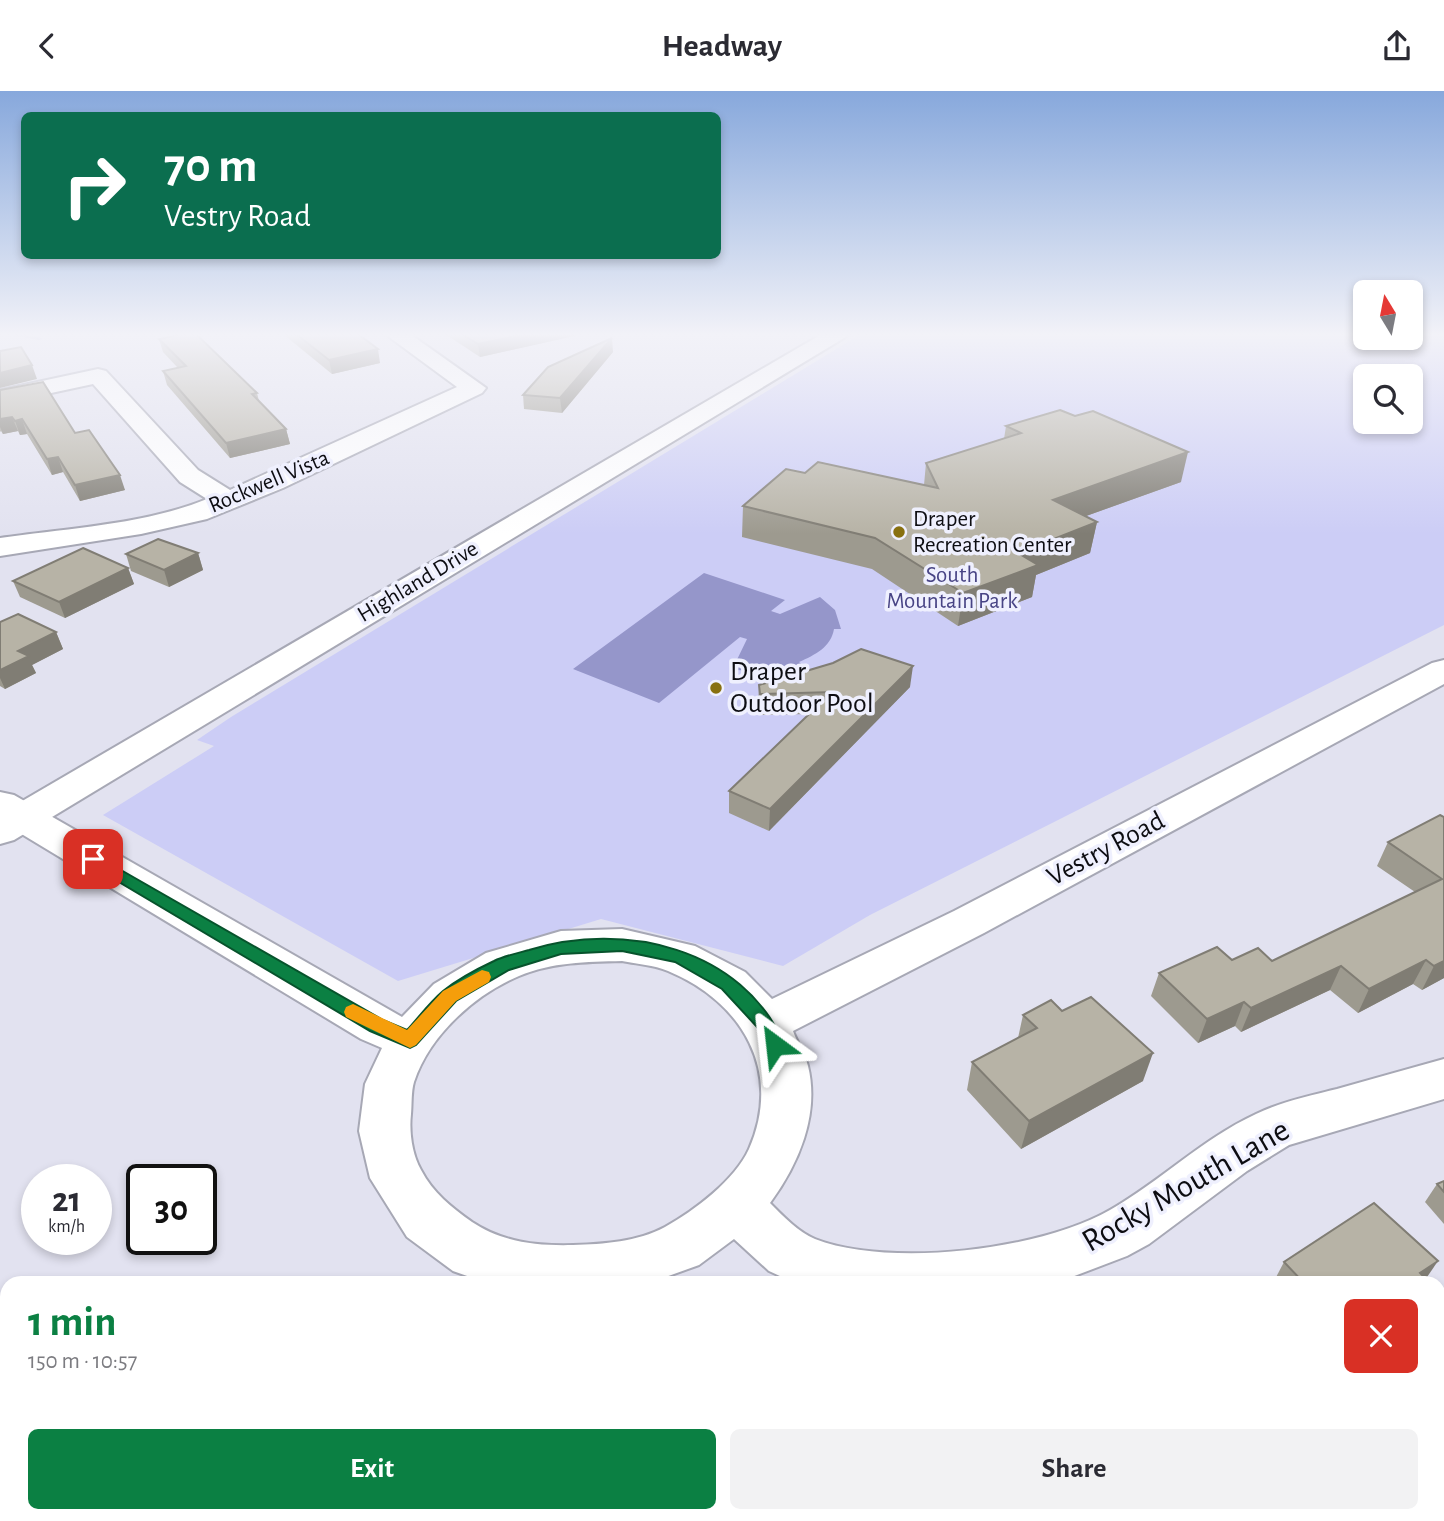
<!DOCTYPE html>
<html lang="en">
<head>
<meta charset="utf-8">
<style>
	body { margin:0; font-family:"Alegreya Sans",sans-serif; background:#f2f2f3; color:#2b2b33; height:100vh; display:flex; flex-direction:column; font-size:26px; white-space:nowrap }
	* { box-sizing:border-box; margin:0 }
	p { font-size:23px; color:#7c7c81 }
	.icon { flex:none; width:38px; height:38px; fill:none; stroke:currentColor; stroke-width:2; stroke-linecap:round; stroke-linejoin:round }
	.map { position:relative; flex:1; overflow:hidden }
	.drawer { position:absolute; left:0px; top:1185px; width:1446px; height:247px; display:flex; flex-direction:column; background:#fff; border-radius:21px 21px 0 0; box-shadow:0 4px 10px #0003 }
	.drawer>* { flex:none }
	.hud { position:absolute; left:21px; top:21px; width:700px; height:147px; border-radius:10px; box-shadow:0 4px 10px #0003; background:#0b6e4f; color:#fff; overflow:hidden }
	.needle { width:46px; rotate:350deg }
	.tools { position:absolute; left:1353px; top:189px; display:grid; gap:14px }
	.tools a { display:grid; place-items:center; width:70px; height:70px; border-radius:10px; background:#fff; box-shadow:0 4px 10px #0003; font-size:35px }
	.speed { position:absolute; left:21px; top:1073px; display:flex; gap:14px; font-size:35px; font-weight:700; text-align:center }
	.speed>* { display:grid; place-content:center; width:91px; height:91px; border-radius:50%; background:#fff; box-shadow:0 4px 10px #0003; line-height:1 }
	.speed small { font-size:18px; font-weight:400 }
	.speed .limit { border:4px solid #111; border-radius:10px; background:#fff; color:#111 }
	.pin { position:absolute; display:grid; place-items:center; width:60px; height:60px; color:#fff; margin:-30px; border-radius:14px; box-shadow:0 4px 10px #0006 }
	.me { position:absolute; width:77px; margin:-38px; rotate:330deg; stroke-linejoin:round; filter:drop-shadow(0 0 5px #0008) }
	.turn { display:flex; align-items:center; gap:24px; height:147px; padding:0 28px; font-size:32px }
	.turn .icon { width:91px; height:91px; stroke-width:2.5 }
	.turn b { display:block; font-size:49px; line-height:60px }
	.round { display:grid; place-items:center; flex:none; width:74px; height:74px; border-radius:10px; background:#f2f2f3 }
	.head { display:flex; align-items:center; justify-content:space-between; height:119px; padding:0 28px }
	h1 { font-size:42px; font-weight:600; line-height:52px; color:#0b8043 }
	.primary-button { display:flex; gap:14px; margin-top:auto; padding:14px 28px }
	.primary-button a { flex:1; height:80px; border-radius:10px; background:#0b8043; color:#fff; font-size:28px; font-weight:600; line-height:80px; text-align:center }
	.primary-button a+a { background:#f2f2f3; color:#2b2b33 }
	header { display:flex; justify-content:space-between; align-items:center; height:91px; padding:0 28px; background:#fff; font-size:32px; font-weight:600 }
	.map>svg:first-child { display:block }
</style>
</head>
<body>
<header><svg class="icon" aria-label="back" viewBox="0 0 24 24"><path d="M15 5l-7 7 7 7"/></svg>Headway<svg class="icon" aria-label="share" viewBox="0 0 24 24"><path d="M12 15V3M7 8l5-5 5 5M5 13v7h14v-7"/></svg></header>
<div class="map">
<svg width="1444" height="1430" viewBox="0 0 1444 1430">
	<rect width="100%" height="100%" fill="#e2e2f0"/>
	<path fill="#cccdf6" fill-rule="evenodd" d="M 861,243 L 1365,243 L 1365,247 L 1444,243 L 1444,534 L 870,824 L 783,875 L 601,828 L 398,890 L 103,724 L 214,655 L 197,649 L 231,626 ZM 1365,285 L 1410,285 L 1410,331 L 1365,331 Z"/>
	<path fill="#9596ca" d="M 704,482 L 785,509 L 771,520 L 780,523 L 820,506 L 835,519 L 841,538 L 834,538 C 831,556 815,564 799,571 L 803,574 L 773,580 L 732,579 L 747,548 L 740,546 L 659,612 L 573,578 Z"/>
	<g fill="none" stroke-linecap="round" stroke-linejoin="round">
		<polygon fill="#9596ca" fill-rule="evenodd" points="7,243 23,243 42,247 39,249"/>
		<g stroke="#a7a8b5" stroke-width="4">
			<g id="street">
				<path d="M 385,243 L 410,243 L 486,297 L 482,302 L 283,397 L 207,428 L 141,443 L 0,465 L 0,447 C 68,437 143,434 207,408 L 180,391 L 93,293 L 0,313 L 0,299 L 98,278 L 106,280 L 198,379 L 230,399 L 457,296 Z"/>
				<path d="M 1444,569 L 1444,593 L 984,842 L 793,940 C 797,951 805,963 808,975 C 820,1024 798,1074 770,1112 C 783,1125 798,1141 815,1148 C 890,1177 1041,1159 1110,1119 C 1161,1090 1202,1048 1256,1023 C 1281,1011 1309,1005 1337,998 C 1372,988 1408,978 1444,968 L 1444,1008 L 1289,1054 L 1247,1080 L 1149,1153 L 1127,1165 L 1056,1192 L 795,1192 L 769,1180 L 734,1148 L 699,1174 L 649,1192 L 487,1192 L 453,1180 L 407,1146 L 370,1087 L 359,1040 L 365,993 L 382,957 L 361,948 L 0,730 L 0,701 L 14,704 L 402,926 L 434,893 L 486,862 L 561,840 L 622,838 L 695,855 L 745,881 L 772,908 L 954,820 L 1432,572 ZM 622,870 C 637,873 654,874 668,880 C 743,911 783,981 749,1058 C 735,1089 694,1120 665,1136 C 637,1151 604,1153 573,1154 C 537,1155 502,1151 472,1131 C 451,1116 433,1102 421,1079 C 412,1063 409,1041 411,1023 C 412,1013 411,1001 414,991 C 429,945 474,904 519,885 C 552,871 586,871 622,870 Z"/>
				<polygon points="294,1424 360,1424 358,1430 292,1430"/>
			</g>
		</g>
		<g stroke="#a7a8b5" stroke-width="4">
			<polygon id="secondary" points="822,243 848,243 844,247 14,749 0,753 0,723"/>
		</g>
		<use href="#street" fill="#fff" fill-rule="evenodd"/>
		<use href="#secondary" fill="#fff" fill-rule="evenodd"/>
	</g>
	<g fill="#9d9a8f">
		<polygon points="283,243 358,243 380,272 332,283"/>
		<polygon points="445,243 583,243 480,266"/>
		<polygon points="159,248 257,302 259,310 286,338 290,353 230,367 167,294 163,280 178,277 163,261"/>
		<polygon points="613,261 562,322 524,318 523,304"/>
		<polygon points="0,299 75,342 125,399 80,410 63,381 52,384 27,343 20,344 18,340 3,343 1,340 0,341"/>
		<polygon points="1006,335 1181,391 1086,425 1097,431 1090,462 1036,484 1032,506 958,535 872,478 742,446 743,415 805,382 924,394 926,372 1004,348"/>
		<polygon points="198,462 203,479 169,496 131,480 126,463"/>
		<polygon points="128,477 134,493 65,527 20,506 13,490"/>
		<polygon points="0,531 56,541 63,558 32,574 36,582 5,598 0,595"/>
		<polygon points="759,594 910,596 769,740 729,722 729,700 810,623 760,624 758,615"/>
		<polygon points="1444,726 1444,887 1422,899 1413,893 1358,922 1330,899 1241,941 1235,935 1198,952 1151,905 1159,882 1232,869 1272,870 1415,801 1377,775 1388,751"/>
		<polygon points="1023,924 1143,990 1021,1058 967,999 972,971 1018,947"/>
		<polygon points="1444,1090 1444,1133 1425,1111 1437,1093"/>
		<polygon points="1284,1171 1426,1188 1430,1192 1273,1192"/>
	</g>
	<g fill="#807d74">
		<polygon points="525,243 583,243 480,266 478,253"/>
		<polygon points="612,247 613,261 562,322 560,307"/>
		<polygon points="378,258 380,272 332,283 329,269"/>
		<polygon points="32,274 37,288 0,297 0,282"/>
		<polygon points="12,326 18,340 3,343 0,336 0,328"/>
		<polygon points="22,328 27,343 20,344 15,330"/>
		<polygon points="286,338 290,353 230,367 226,352"/>
		<polygon points="1188,361 1181,391 1047,439 1053,409"/>
		<polygon points="58,366 63,381 52,384 47,368"/>
		<polygon points="120,384 125,399 80,410 75,394"/>
		<polygon points="1097,431 1090,462 1036,484 1032,506 958,535 963,502 1018,462"/>
		<polygon points="198,462 203,479 169,496 164,479"/>
		<polygon points="128,477 134,493 65,527 59,511"/>
		<polygon points="56,541 63,558 32,574 36,582 5,598 0,587 0,579 18,560"/>
		<polygon points="913,575 910,596 769,740 770,718"/>
		<polygon points="1426,869 1413,893 1358,922 1369,898"/>
		<polygon points="1444,870 1444,887 1422,899 1434,875"/>
		<polygon points="1341,875 1330,899 1241,941 1251,917"/>
		<polygon points="1244,911 1235,935 1198,952 1207,928"/>
		<polygon points="1153,962 1143,990 1021,1058 1029,1030"/>
		<polygon points="1438,1170 1423,1192 1420,1182"/>
		<polygon points="1444,1210 1444,1213 1438,1220 1438,1214"/>
	</g>
	<g fill="#b7b3a6" stroke="#807d74" stroke-width="2">
		<polygon points="182,243 196,243 257,302 252,303 286,338 226,352 163,280 186,275 159,248"/>
		<polygon points="296,243 358,243 378,258 329,269"/>
		<polygon points="462,243 525,243 478,253"/>
		<polygon points="612,247 560,307 523,304 548,276"/>
		<polygon points="21,256 32,274 0,282 0,260"/>
		<polygon points="43,291 75,342 89,339 120,384 75,394 58,366 47,368 22,328 15,330 12,326 0,328 0,299"/>
		<polygon points="1060,319 1075,325 1093,320 1188,361 1053,409 1097,431 1018,462 1038,474 963,502 875,447 743,415 786,378 805,382 818,371 938,397 926,372 1021,342 1006,335"/>
		<polygon points="158,448 198,462 164,479 126,463"/>
		<polygon points="83,457 128,477 59,511 13,490"/>
		<polygon points="18,523 56,541 18,560 29,565 0,579 0,531"/>
		<polygon points="861,558 913,575 770,718 729,700 832,601 760,603 759,594 833,572"/>
		<polygon points="1440,724 1444,726 1444,870 1434,875 1426,869 1369,898 1341,875 1251,917 1244,911 1207,928 1159,882 1217,856 1232,869 1258,857 1272,870 1442,788 1388,751"/>
		<polygon points="1091,906 1153,962 1029,1030 972,971 1037,937 1023,924 1051,909 1062,920"/>
		<polygon points="1444,1090 1444,1101 1437,1093"/>
		<polygon points="1374,1112 1438,1170 1420,1182 1430,1192 1304,1192 1284,1171"/>
		<polygon points="1438,1200 1444,1205 1444,1210 1438,1214"/>
	</g>
	<linearGradient id="sky" x2="0" y2="1"><stop stop-color="#87a8dc"/><stop offset="0.55" stop-color="#f2f2f8"/><stop offset="1" stop-color="#f2f2f8" stop-opacity="0"/></linearGradient>
	<rect width="1444" height="443" fill="url(#sky)"/>
	<path fill="#0b8043" stroke="#07532c" stroke-width="2" d="M 93,763 L 383,929 L 407,939 C 418,927 430,911 443,900 C 457,889 477,878 494,870 C 504,865 518,862 529,859 C 624,830 742,856 785,954 L 782,959 L 775,961 L 768,959 L 758,937 L 722,898 L 675,871 L 622,860 L 561,863 L 509,879 L 456,910 L 416,954 L 410,957 L 370,940 L 87,772 L 85,768 Z"/>
	<polygon fill="#f59e0b" points="482,879 489,881 491,886 489,891 456,910 416,954 410,957 346,926 344,921 346,916 353,913 407,939 443,900"/>
	<g fill="#887010" stroke="#eff0fe" stroke-width="2.5">
		<circle cx="899" cy="441" r="7"/>
		<circle cx="716" cy="597" r="7"/>
	</g>
	<g text-anchor="middle" dominant-baseline="central" stroke-width="7" stroke-linejoin="round" paint-order="stroke">
		<g font-size="23" fill="#0d0d12" stroke="#eff0fe">
			<text transform="translate(269 391) rotate(-23)">Rockwell Vista</text>
			<text transform="translate(418 491) rotate(-31)">Highland Drive</text>
		</g>
		<g font-size="23" fill="#0d0d12" stroke="#eff0fe" text-anchor="start">
			<text x="913" y="428">Draper<tspan x="913" dy="26">Recreation Center</tspan></text>
		</g>
		<g font-size="23" fill="#484485" stroke="#eff0fe">
			<text x="952" y="484">South<tspan x="952" dy="26">Mountain Park</tspan></text>
		</g>
		<g font-size="28" fill="#0d0d12" stroke="#eff0fe" text-anchor="start">
			<text x="730" y="581">Draper<tspan x="730" dy="32">Outdoor Pool</tspan></text>
		</g>
		<g font-size="28" fill="#0d0d12" stroke="#eff0fe">
			<text transform="translate(1106 758) rotate(-28)">Vestry Road</text>
		</g>
		<g font-size="33" fill="#0d0d12" stroke="#eff0fe">
			<text transform="translate(1186 1095) rotate(-30)">Rocky Mouth Lane</text>
		</g>
	</g>
</svg>
<div class="tools">
<a><svg class="needle" viewBox="-14 -14 28 28"><path d="M0-13l5 13h-10z" fill="#e53935"/><path d="M0 13l5-13h-10z" fill="#7c7c81"/></svg></a>
<a><svg class="icon" aria-label="search" viewBox="0 0 24 24"><circle cx="10" cy="10" r="6"/><path d="M15 15l6 6"/></svg></a>
</div>
<div class="speed"><div>21<small>km/h</small></div><div class="limit">30</div></div>
<div class="pin" style="left:93px;top:768px;background:#d93025"><svg class="icon" aria-label="arrive" viewBox="0 0 24 24"><path d="M6 21V4h12l-3 4 3 4H6"/></svg></div>
<svg class="me" style="left:775px;top:954px" viewBox="-20 -20 40 40"><path d="M0-17L14 15 0 8-14 15z" fill="#0b8043" stroke="#fff" stroke-width="4"/></svg>
<div class="hud">
<div class="turn"><svg class="icon" aria-label="right" viewBox="0 0 24 24"><path d="M7 20v-9h11M14 6l5 5-5 5"/></svg><div><b>70 m</b>Vestry Road</div></div>
</div>
<section class="drawer">
<div class="head"><div><h1>1 min</h1><p>150 m · 10:57</p></div><a class="round" style="background:#d93025;color:#fff"><svg class="icon" aria-label="close" viewBox="0 0 24 24"><path d="M6 6l12 12M18 6L6 18"/></svg></a></div>
<div class="primary-button"><a>Exit</a><a>Share</a></div>
</section>
</div>
</body>
</html>
